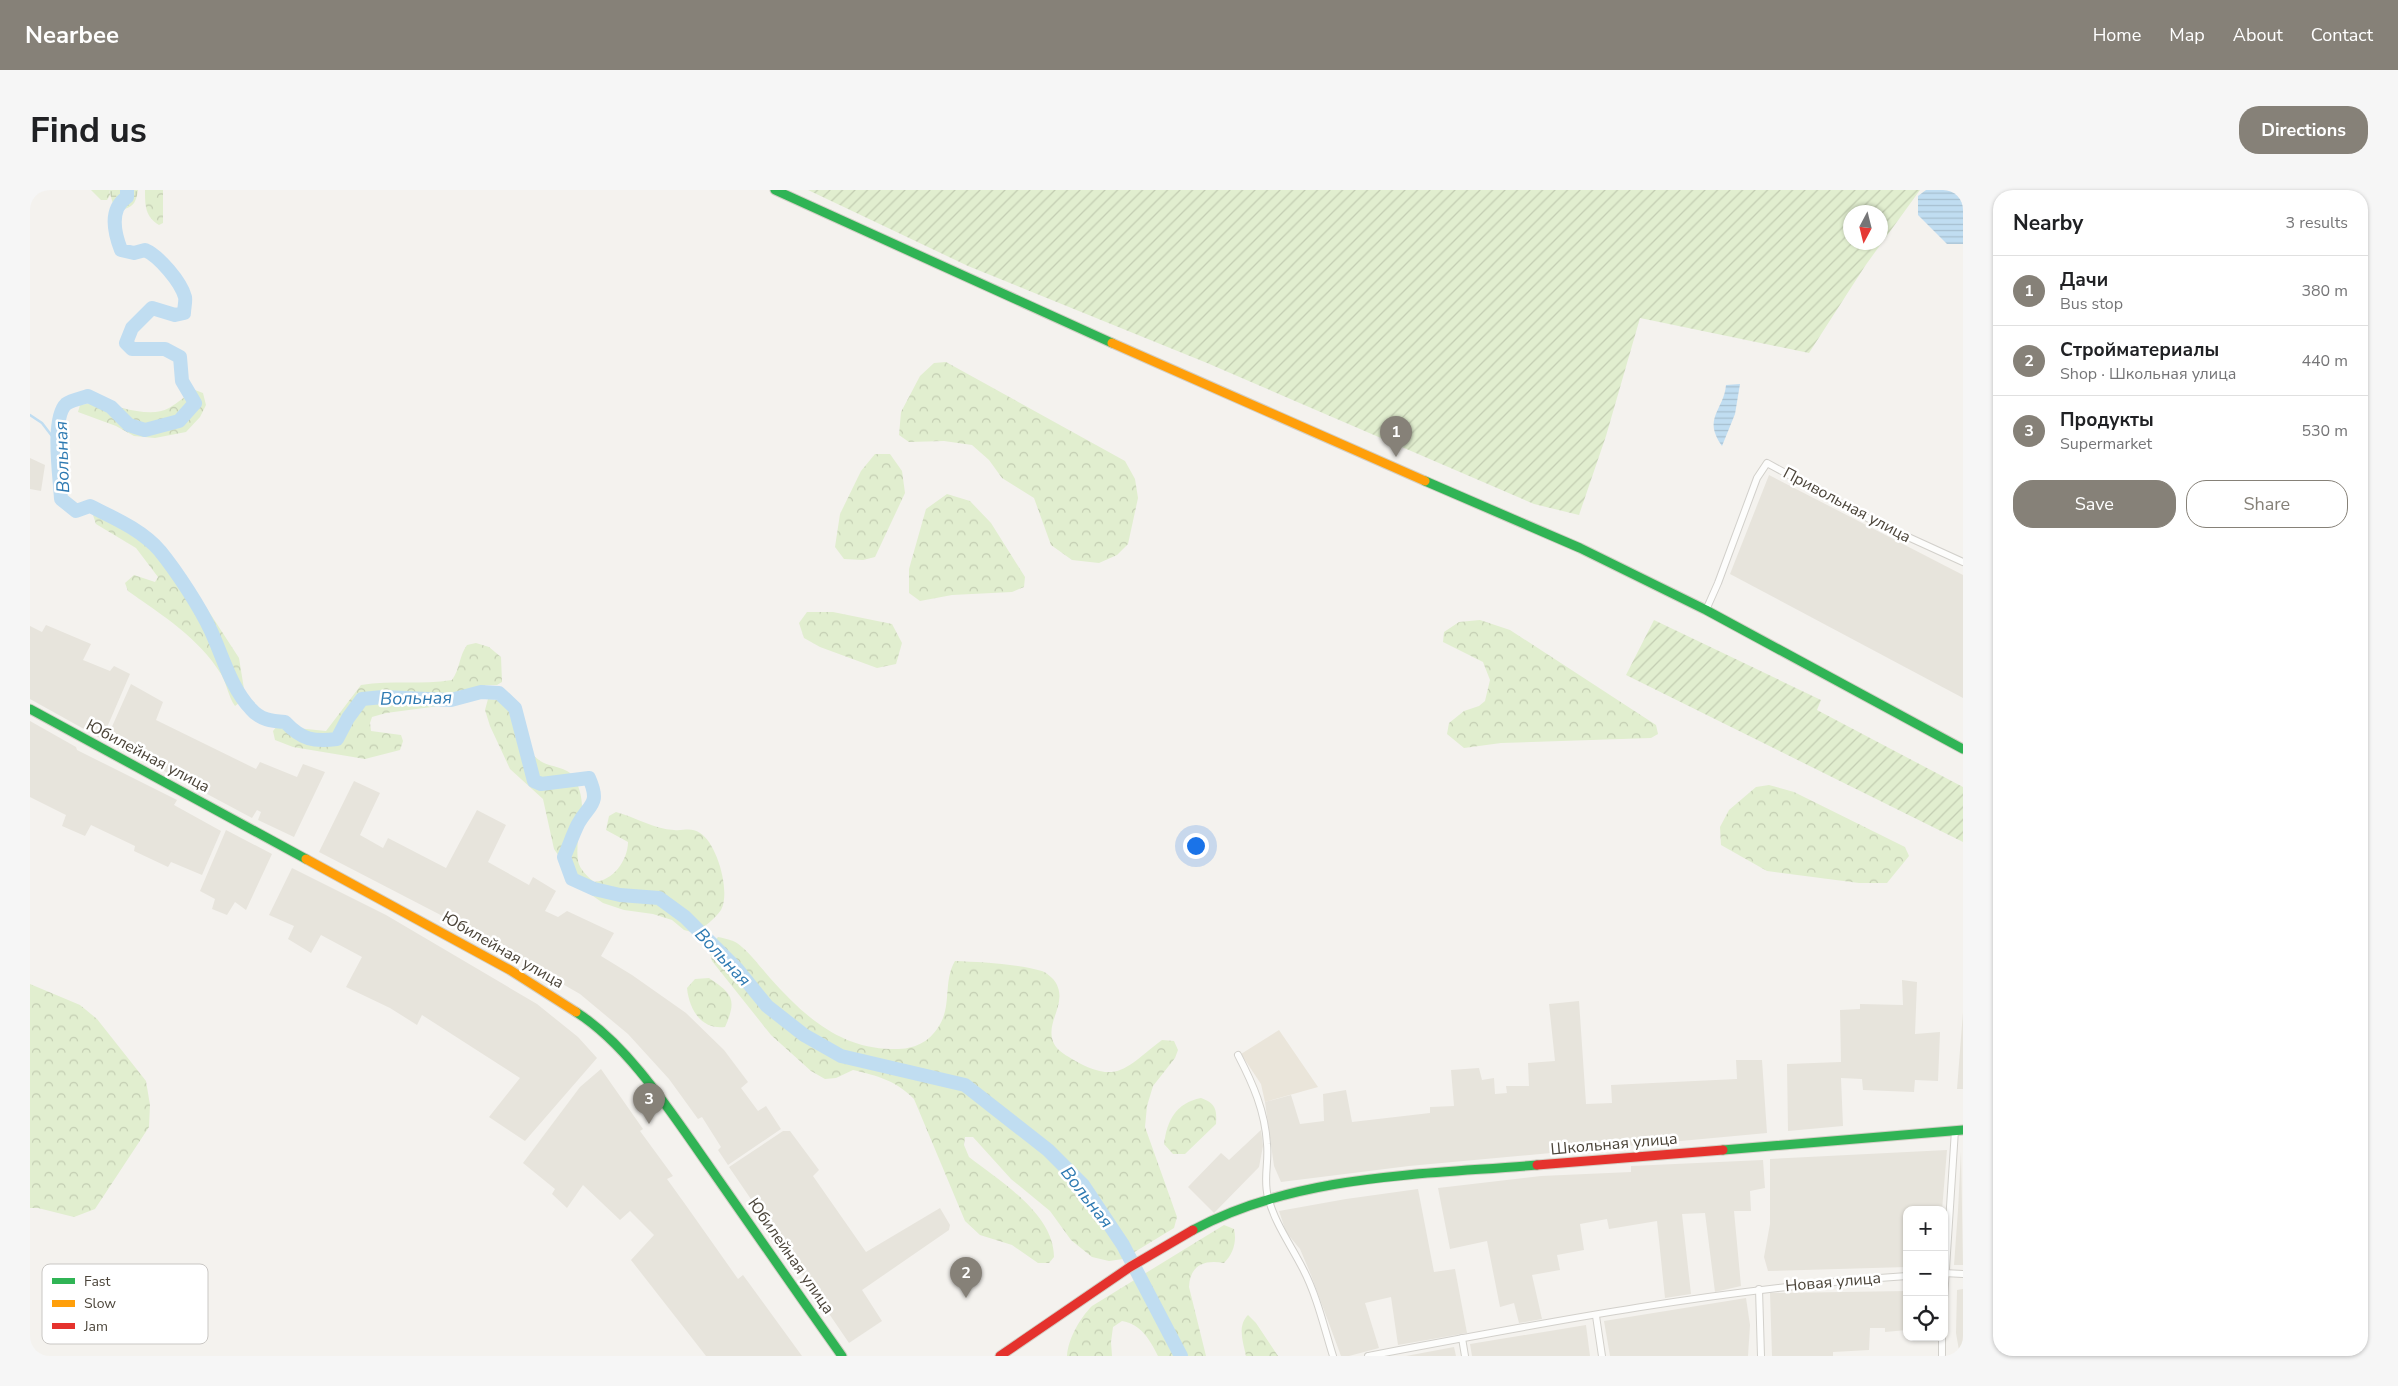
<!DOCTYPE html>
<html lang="en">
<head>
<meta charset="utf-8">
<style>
	body { margin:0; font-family:"Nunito Sans",sans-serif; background:#f6f6f6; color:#202124 }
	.controls { position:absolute; right:15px; bottom:15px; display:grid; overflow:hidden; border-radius:10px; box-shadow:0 1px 4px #0004 }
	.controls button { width:45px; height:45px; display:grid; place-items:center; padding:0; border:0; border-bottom:1px solid #e0e0e0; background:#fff; color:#202124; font:25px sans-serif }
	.compass { position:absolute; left:1813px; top:15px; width:45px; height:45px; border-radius:50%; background:#fff; box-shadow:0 1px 4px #0004; rotate:187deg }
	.you { position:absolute; left:1165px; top:655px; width:18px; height:18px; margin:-12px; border:4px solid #fff; border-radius:50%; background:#1a73e8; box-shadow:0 0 0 8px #1a73e833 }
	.badge { display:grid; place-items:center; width:32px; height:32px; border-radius:50%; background:#868178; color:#fff; font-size:16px; font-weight:700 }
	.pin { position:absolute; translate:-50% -41px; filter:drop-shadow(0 1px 2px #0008) }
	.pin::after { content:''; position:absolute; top:26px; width:18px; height:15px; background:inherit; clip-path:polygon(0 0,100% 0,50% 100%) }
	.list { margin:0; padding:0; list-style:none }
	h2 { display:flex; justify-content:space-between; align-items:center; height:65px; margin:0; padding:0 20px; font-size:21px }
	h2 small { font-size:16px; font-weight:400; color:#757577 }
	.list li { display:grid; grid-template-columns:32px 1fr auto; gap:15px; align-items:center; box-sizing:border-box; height:70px; padding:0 20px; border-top:1px solid #e0e0e0 }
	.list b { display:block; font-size:19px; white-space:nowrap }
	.list p { margin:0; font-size:16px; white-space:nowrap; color:#757577 }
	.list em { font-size:16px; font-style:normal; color:#757577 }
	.actions { display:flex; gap:10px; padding:15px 20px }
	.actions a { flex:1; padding:11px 0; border:1px solid #868178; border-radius:20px; text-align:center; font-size:18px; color:#868178 }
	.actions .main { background:#868178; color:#fff }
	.icon { flex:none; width:28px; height:28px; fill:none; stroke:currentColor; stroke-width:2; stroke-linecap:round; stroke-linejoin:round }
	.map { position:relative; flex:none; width:1933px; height:1166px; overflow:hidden; border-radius:20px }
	header { display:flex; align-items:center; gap:30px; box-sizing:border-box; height:70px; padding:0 25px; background:#868178; color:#fff }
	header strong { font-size:24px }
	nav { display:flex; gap:28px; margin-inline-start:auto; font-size:18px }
	.intro { display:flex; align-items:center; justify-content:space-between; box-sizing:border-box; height:120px; padding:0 30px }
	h1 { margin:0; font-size:35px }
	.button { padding:12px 22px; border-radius:20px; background:#868178; color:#fff; font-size:18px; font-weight:700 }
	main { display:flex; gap:30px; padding:0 30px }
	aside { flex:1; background:#fff; border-radius:20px; box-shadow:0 1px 4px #0004 }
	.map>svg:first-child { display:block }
</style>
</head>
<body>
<header>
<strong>Nearbee</strong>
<nav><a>Home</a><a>Map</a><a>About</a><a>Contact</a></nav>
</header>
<div class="intro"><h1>Find us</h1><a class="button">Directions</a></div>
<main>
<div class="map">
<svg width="1933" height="1166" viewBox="0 0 1933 1166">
	<defs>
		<pattern id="forest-crowns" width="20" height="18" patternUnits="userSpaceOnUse" patternTransform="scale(1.25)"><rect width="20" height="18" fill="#e1eecf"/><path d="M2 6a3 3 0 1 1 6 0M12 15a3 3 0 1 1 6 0" fill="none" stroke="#c3cdb2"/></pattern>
		<pattern id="wetland-marsh" width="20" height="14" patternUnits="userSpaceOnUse" patternTransform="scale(1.25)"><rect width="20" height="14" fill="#e1eecf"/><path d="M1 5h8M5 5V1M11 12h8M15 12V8" fill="none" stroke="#c3cdb2"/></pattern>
		<pattern id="garden-furrows" width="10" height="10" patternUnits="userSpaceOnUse" patternTransform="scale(1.25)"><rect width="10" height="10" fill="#e1eecf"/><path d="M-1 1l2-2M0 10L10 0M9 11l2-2" fill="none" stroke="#c3cdb2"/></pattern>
		<pattern id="water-rules" width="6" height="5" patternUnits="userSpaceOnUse" patternTransform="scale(1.25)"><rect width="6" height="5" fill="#c0ddf1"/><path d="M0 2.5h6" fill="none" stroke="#a6bfcf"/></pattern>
	</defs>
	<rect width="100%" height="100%" fill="#f4f2ee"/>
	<g fill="#e7e4dc">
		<path d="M0,268L15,275L11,301L0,299Z"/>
		<path d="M1739,285L1933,385V508L1700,384Z"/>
		<path d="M16,435L61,454L53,470L80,481L84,476L100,484L72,549L0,509V436L12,442Z"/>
		<path d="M101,494L133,512L126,530L226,579L230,572L267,587L273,574L295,582L264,647L228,630L231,622L227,620L222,628L76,550Z"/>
		<path d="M0,531L46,557L47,560L147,610L144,615L191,641L172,685L141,672L138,677L104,661L105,656L61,635L55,646L32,636L36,625L0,607Z"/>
		<path d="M324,591L350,603L330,645L353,658L358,648L416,678L447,620L476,635L458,672L499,695L503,687L526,701L515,721L528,727L537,721L584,743L571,766L602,785L656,823L694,860L718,892L711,898L728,921L736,916L751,939L698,975L688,960L691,957L672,927L668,929L639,889L598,844L550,804L428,734L289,662Z"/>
		<path d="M196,640L242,664L216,720L205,712L197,725L182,719L185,709L170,701Z"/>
		<path d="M262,678L356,725L507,814L548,847L567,868L495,951L459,927L490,888L392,825L387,835L360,818L316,797L332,767L291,745L281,763L258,749L264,736L239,725Z"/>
		<path d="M1872,790L1887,792L1885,844L1910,842L1908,891L1885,890L1884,902L1833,900L1832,889L1811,888L1813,936L1758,941L1757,874L1811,872L1810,820L1830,819V814L1873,815Z"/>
		<path d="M1549,811L1556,914L1582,913L1581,895L1707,889L1706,870H1732L1737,943L1379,976L1251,992L1244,976L1235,912L1261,905L1270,934L1294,931L1293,904L1316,900L1322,932L1400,923V917L1424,916L1421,880L1449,878L1452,890L1464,888L1465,904L1477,903L1476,896H1499L1498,873L1525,871L1519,814Z"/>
		<path d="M1933,822V899H1927Z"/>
		<path d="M571,879L613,939L610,941L643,986L637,989L655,1014L708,1089L713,1085L772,1166H676L601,1070L624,1045L600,1021L590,1030L553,995L537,1018L522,1004L525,999L493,973L550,897Z"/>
		<path d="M1231,940L1233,956L1229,977L1184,1023L1158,997L1191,963L1199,970Z"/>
		<path d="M753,941H760L789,980L783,986L836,1062L910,1018L920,1035L919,1040L832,1100L852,1131L819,1153L699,977Z"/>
		<path d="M1917,960L1912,1020H1877V1077L1738,1081L1734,1067L1740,1034V969Z"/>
		<path d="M1931,961L1933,1075H1924L1928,1020Z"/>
		<path d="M1733,970L1735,998L1720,1001L1721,1021H1704L1711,1096L1685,1102L1675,1023L1652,1024L1661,1104L1635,1108L1627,1031L1579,1039L1577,1029L1550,1034L1554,1060L1527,1065L1530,1080L1502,1085L1512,1129L1489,1133L1484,1113L1470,1117L1457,1051L1420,1059L1408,998L1511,986L1601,982V976Z"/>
		<path d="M1388,999L1404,1082L1425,1079L1437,1143L1368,1155L1361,1107L1335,1113L1349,1158L1319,1166H1311L1281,1085L1270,1059L1256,1042L1249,1021L1316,1009Z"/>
		<path d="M1933,1099V1166H1930L1926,1143L1927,1100Z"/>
		<path d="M1877,1101V1140L1855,1142V1138H1840L1839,1160L1803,1162V1166H1742L1740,1103Z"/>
		<path d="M1716,1108L1720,1135L1718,1166H1580L1574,1131Z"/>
		<path d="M1556,1135L1560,1166H1442L1440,1154Z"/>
		<path d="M1424,1157L1426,1166H1376Z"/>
	</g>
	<path fill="#eae5da" d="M1249,840L1288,897L1235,912L1231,894L1211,864Z"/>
	<g fill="url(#forest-crowns)">
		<path d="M61,0H79L80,5L77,10H71Z"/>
		<path d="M115,0H133V33L129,35C115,27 115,15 115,0Z"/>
		<path d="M916,172L1095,271L1105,289L1108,308L1098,354L1087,365L1069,373L1042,370L1021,355L1004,308L972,288L959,270L942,255L914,251L879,252L869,245L871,222L890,186L904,173Z"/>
		<path d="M165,200L173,203L176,215L170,227L156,242L125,248L104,246L86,236L48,222L50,215C79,207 114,232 139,218C148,213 156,205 165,200Z"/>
		<path d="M845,264H860L872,281L875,303L845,367L833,370L814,369L805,357L810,324L831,281Z"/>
		<path d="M917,304L940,311L961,333L995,387L994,397L982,402L922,405L890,411L879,403V379L896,319Z"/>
		<path d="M63,325H68L86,333L102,346L129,355L146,371L209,468L214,499L209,513L205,516C198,506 197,494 191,484C169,448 132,425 98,401L95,393L104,385L125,392L128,387L106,358L66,334Z"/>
		<path d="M777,422H803L862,434L872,453L866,474L847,478L790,457L774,448L769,433Z"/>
		<path d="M1450,430L1480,440L1626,535L1628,544L1621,548L1471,553L1434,558L1417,544L1419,533L1434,521L1449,516L1455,511L1460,490L1453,472L1413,452L1414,442L1429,432Z"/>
		<path d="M446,453L459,457L471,467L472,492L467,495H456L440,509L432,513L356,523L342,527L340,533L341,541L371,545L373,551L370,560L335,569L263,557L245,550L243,541L247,536L296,541L331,495C361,490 392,495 422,490C430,479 429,466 437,455Z"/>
		<path d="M458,509L475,511C483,533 489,555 509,570C519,578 539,576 545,589C561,621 544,641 548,671C550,680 558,687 564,692C583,691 598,670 598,652L576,640L579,626L586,622C605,627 624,639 644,640C654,641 661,637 670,643C687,653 701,702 691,720C684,730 675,736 665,743L654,740L642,730L623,724L594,720L573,713L550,697L524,659L513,609L480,579L460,536L455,520Z"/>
		<path d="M1739,595L1764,602L1875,657L1879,666L1857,693H1829L1737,681L1691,655L1690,637L1699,620L1726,597Z"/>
		<path d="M688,747C693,748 698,749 703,751C714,755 732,779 740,788C773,825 809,858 861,859C882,860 898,854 909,836C922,816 913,791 925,771C951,772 987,774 1012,781C1016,782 1024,789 1026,793C1037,813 1018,829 1022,848C1024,859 1034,864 1042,869C1088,896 1096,877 1132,850L1144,851L1148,860L1145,868L1123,896L1117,916L1115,937L1147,1027L1144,1038L1093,1069L1079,1071L1062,1067L1041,1050L1020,1021L981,989L943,947H935L934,955L939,967C970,991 1024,1024 1024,1067L1019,1073H1008L982,1055L950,1045L935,1031L884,909C865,890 848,886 823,880L806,888L795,889L781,881L741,845L682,771L679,758Z"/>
		<path d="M679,788C703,804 707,810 695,837C671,840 659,819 657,798L665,789Z"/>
		<path d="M0,794L50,815L67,829L116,891L120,915L119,937L65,1019L44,1027L8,1018H0Z"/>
		<path d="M1171,908C1185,913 1187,919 1186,934L1155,964H1143L1134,954C1137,930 1146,913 1171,908Z"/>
		<path d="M1194,1035L1204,1039C1207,1052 1203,1064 1194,1073C1173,1069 1160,1076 1159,1097L1176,1166H1128C1120,1150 1111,1134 1092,1131L1083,1137L1081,1152L1082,1166H1037C1038,1149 1050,1128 1062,1116Z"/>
		<path d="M1218,1125L1226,1133L1248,1166H1216C1213,1152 1207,1136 1218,1125Z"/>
	</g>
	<path fill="url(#wetland-marsh)" d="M79,0H108C106,12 104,17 91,20L83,14Z"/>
	<g fill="url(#garden-furrows)" fill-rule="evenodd">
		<path d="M778,0H1890L1835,76L1779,163L1610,128L1576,246L1549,325L1504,314L1177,173L938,76ZM1820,22H1850V52H1820Z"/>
		<path d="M1624,430L1791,510L1787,520L1933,597V652L1596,485Z"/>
	</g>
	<g fill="url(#water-rules)">
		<path d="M1896,0H1933V54H1917L1888,25V6Z"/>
		<path d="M1710,194L1705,224L1692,256C1672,228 1694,220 1696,195Z"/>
	</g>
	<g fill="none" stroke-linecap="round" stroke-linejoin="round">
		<path stroke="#c0ddf1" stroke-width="2.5" d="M0,225L12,233L28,254"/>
		<path stroke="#c0ddf1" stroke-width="14" d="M97,0V7C79,19 84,42 91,60L104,63L115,60C129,66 151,92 155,107C156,111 154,118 154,123L145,125L122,118L102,138L96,153L102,159H135L150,167L152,191L165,213L149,231L115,240L99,235L81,217L58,206C52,208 41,210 36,214C21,228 30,289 31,309L46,321L60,316C84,328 112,340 130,361C147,382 170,417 181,441C193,467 201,498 221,519C230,530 242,531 255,532C272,550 284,552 307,549L318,528L332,509L353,507L421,510L451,502L469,503L485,518L504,591L511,594L559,588C571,615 559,614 548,634C543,644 539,656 534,667L542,689L564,699L590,705L629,708L655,727L707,779L737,816L774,845L811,866L935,895L1018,960L1053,995L1093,1055L1151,1166"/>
		<defs>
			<g id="street">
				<path d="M1676,420L1688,393L1727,288L1737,273L1843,331L1933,372"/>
				<path d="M1208,865C1223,894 1235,921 1237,954C1239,973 1233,989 1238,1007C1245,1034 1261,1055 1273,1079C1287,1106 1294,1137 1303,1166"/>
				<path d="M1914,1083L1933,1084"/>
				<path d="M1729,1099L1731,1166"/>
				<path d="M1914,1109L1925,940"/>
				<path d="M1566,1126L1572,1166"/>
				<path d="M1432,1148L1435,1166"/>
				<path d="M1338,1166C1517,1132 1695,1098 1877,1086"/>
				<path d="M1912,1166V1147"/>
			</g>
			<g id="fast">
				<path d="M745,0L1082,153"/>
				<path d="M1395,291L1550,358L1676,420L1933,559"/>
				<path d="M0,519L276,669"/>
				<path d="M546,822C600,856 644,927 681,979C725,1042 768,1104 812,1166"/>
				<path d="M1693,960L1933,940"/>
				<path d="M1163,1040C1268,984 1391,985 1507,975"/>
			</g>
			<g id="slow">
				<path d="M1082,153L1395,291"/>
				<path d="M276,669L480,780L546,822"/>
			</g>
			<g id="jam">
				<path d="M1507,975L1693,960"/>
				<path d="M970,1166L1100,1077L1163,1040"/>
			</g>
		</defs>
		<use href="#street" stroke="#d2d0cb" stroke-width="8"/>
		<use href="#fast" stroke="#d3cfc5" stroke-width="11"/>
		<use href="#slow" stroke="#d3cfc5" stroke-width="11"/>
		<use href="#jam" stroke="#d3cfc5" stroke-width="11"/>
		<use href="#street" stroke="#fdfdfc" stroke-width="6"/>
		<use href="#fast" stroke="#30b455" stroke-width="9"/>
		<use href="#slow" stroke="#ff9f0a" stroke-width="9"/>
		<use href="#jam" stroke="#e5322d" stroke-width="9"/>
	</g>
	<g text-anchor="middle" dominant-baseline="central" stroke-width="5" stroke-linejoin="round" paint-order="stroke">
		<g font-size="16" fill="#4b4439" stroke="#fff">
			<text transform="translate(1817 315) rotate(28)">Привольная улица</text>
			<text transform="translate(118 566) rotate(28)">Юбилейная улица</text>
			<text transform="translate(473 760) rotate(30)">Юбилейная улица</text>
			<text transform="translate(1584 954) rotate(-5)">Школьная улица</text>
			<text transform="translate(761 1066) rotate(55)">Юбилейная улица</text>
			<text transform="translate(1803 1092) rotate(-5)">Новая улица</text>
		</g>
		<g font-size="18" font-style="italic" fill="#2e7ab2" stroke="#fff">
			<text transform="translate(32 267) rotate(-92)">Вольная</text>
			<text transform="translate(386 508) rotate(-1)">Вольная</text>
			<text transform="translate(693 767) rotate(47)">Вольная</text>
			<text transform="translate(1057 1007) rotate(52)">Вольная</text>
		</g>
	</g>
	<rect x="12" y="1074" width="166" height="80" rx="8" fill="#fff" stroke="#c9c7c4" stroke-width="1"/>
	<rect x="22" y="1088" width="23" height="6" fill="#30b455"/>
	<rect x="22" y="1110" width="23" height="7" fill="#ff9f0a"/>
	<rect x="22" y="1133" width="23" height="6" fill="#e5322d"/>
	<g font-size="14" fill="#4b4439">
		<text x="54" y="1096">Fast</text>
		<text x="54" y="1118">Slow</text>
		<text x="54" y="1141">Jam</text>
	</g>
</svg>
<div class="controls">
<button>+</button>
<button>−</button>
<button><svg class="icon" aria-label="locate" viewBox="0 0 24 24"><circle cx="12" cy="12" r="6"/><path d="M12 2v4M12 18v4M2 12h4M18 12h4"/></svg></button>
</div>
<svg class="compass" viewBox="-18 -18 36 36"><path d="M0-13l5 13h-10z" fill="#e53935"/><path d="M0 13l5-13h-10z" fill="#757577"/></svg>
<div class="you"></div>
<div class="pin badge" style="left:1366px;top:267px">1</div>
<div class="pin badge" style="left:936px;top:1108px">2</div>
<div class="pin badge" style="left:619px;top:934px">3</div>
</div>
<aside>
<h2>Nearby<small>3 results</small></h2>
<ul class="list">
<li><span class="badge">1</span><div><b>Дачи</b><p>Bus stop</p></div><em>380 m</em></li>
<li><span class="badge">2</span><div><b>Стройматериалы</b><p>Shop · Школьная улица</p></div><em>440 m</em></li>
<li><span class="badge">3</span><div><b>Продукты</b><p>Supermarket</p></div><em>530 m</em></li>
</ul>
<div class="actions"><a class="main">Save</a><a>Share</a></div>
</aside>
</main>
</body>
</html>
